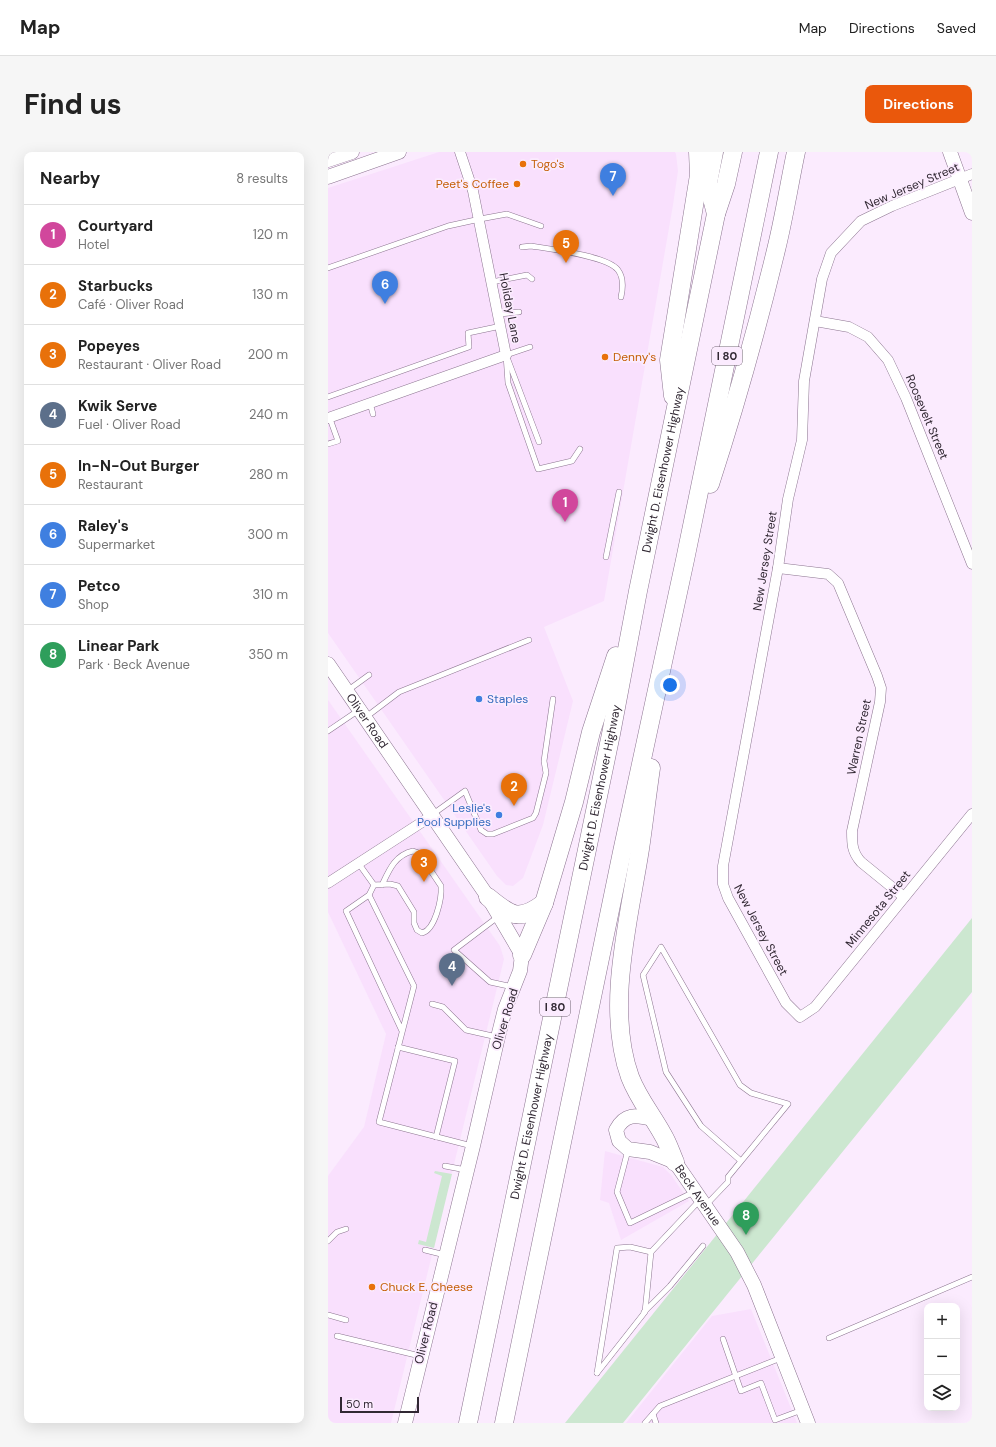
<!DOCTYPE html>
<html lang="en">
<head>
<meta charset="utf-8">
<style>
	body { margin:0; font-family:"DM Sans",sans-serif; background:#f6f6f6; color:#222 }
	.controls { position:absolute; right:12px; bottom:12px; display:grid; overflow:hidden; border-radius:8px; box-shadow:0 4px 16px #0002 }
	.controls button { width:36px; height:36px; display:grid; place-items:center; padding:0; border:0; border-bottom:1px solid #e0e0e0; background:#fff; color:#222; font:20px sans-serif }
	.scale { position:absolute; left:12px; bottom:10px; width:79px; box-sizing:border-box; padding-left:4px; border:2px solid #312833; border-top:0; font-size:11px; line-height:14px; white-space:nowrap; color:#312833; -webkit-text-stroke:3px #fbebfe; paint-order:stroke }
	.you { position:absolute; left:342px; top:533px; width:14px; height:14px; margin:-10px; border:3px solid #fff; border-radius:50%; background:#1a73e8; box-shadow:0 0 0 6px #1a73e833 }
	.badge { display:grid; place-items:center; width:26px; height:26px; border-radius:50%; background:#ea580c; color:#fff; font-size:13px; font-weight:700 }
	.pin { position:absolute; translate:-50% -33px; filter:drop-shadow(0 1px 2px #0008) }
	.pin::after { content:''; position:absolute; top:21px; width:14px; height:12px; background:inherit; clip-path:polygon(0 0,100% 0,50% 100%) }
	.list { margin:0; padding:0; list-style:none }
	h2 { display:flex; justify-content:space-between; align-items:center; height:52px; margin:0; padding:0 16px; font-size:17px }
	h2 small { font-size:13px; font-weight:400; color:#767676 }
	.list li { display:grid; grid-template-columns:26px 1fr auto; gap:12px; align-items:center; box-sizing:border-box; height:60px; padding:0 16px; border-top:1px solid #e0e0e0 }
	.list b { display:block; font-size:15px; white-space:nowrap }
	.list p { margin:0; font-size:13px; white-space:nowrap; color:#767676 }
	.list em { font-size:13px; font-style:normal; color:#767676 }
	.icon { flex:none; width:22px; height:22px; fill:none; stroke:currentColor; stroke-width:2; stroke-linecap:round; stroke-linejoin:round }
	.map { position:relative; flex:none; width:644px; height:1271px; overflow:hidden; border-radius:8px }
	header { display:flex; align-items:center; gap:24px; box-sizing:border-box; height:56px; padding:0 20px; background:#fff; border-bottom:1px solid #e0e0e0 }
	header strong { font-size:19px }
	nav { display:flex; gap:22px; margin-inline-start:auto; font-size:14px }
	.intro { display:flex; align-items:center; justify-content:space-between; box-sizing:border-box; height:96px; padding:0 24px }
	h1 { margin:0; font-size:28px }
	.button { padding:10px 18px; border-radius:8px; background:#ea580c; color:#fff; font-size:14px; font-weight:700 }
	main { display:flex; gap:24px; padding:0 24px }
	aside { flex:1; background:#fff; border-radius:8px; box-shadow:0 4px 16px #0002 }
	.map>svg:first-child { display:block }
</style>
</head>
<body>
<header>
<strong>Map</strong>
<nav><a>Map</a><a>Directions</a><a>Saved</a></nav>
</header>
<div class="intro"><h1>Find us</h1><a class="button">Directions</a></div>
<main>
<aside>
<h2>Nearby<small>8 results</small></h2>
<ul class="list">
<li><span class="badge" style="background:#d1479c">1</span><div><b>Courtyard</b><p>Hotel</p></div><em>120 m</em></li>
<li><span class="badge" style="background:#e8710a">2</span><div><b>Starbucks</b><p>Café · Oliver Road</p></div><em>130 m</em></li>
<li><span class="badge" style="background:#e8710a">3</span><div><b>Popeyes</b><p>Restaurant · Oliver Road</p></div><em>200 m</em></li>
<li><span class="badge" style="background:#5c6f8a">4</span><div><b>Kwik Serve</b><p>Fuel · Oliver Road</p></div><em>240 m</em></li>
<li><span class="badge" style="background:#e8710a">5</span><div><b>In-N-Out Burger</b><p>Restaurant</p></div><em>280 m</em></li>
<li><span class="badge" style="background:#3f7fe0">6</span><div><b>Raley's</b><p>Supermarket</p></div><em>300 m</em></li>
<li><span class="badge" style="background:#3f7fe0">7</span><div><b>Petco</b><p>Shop</p></div><em>310 m</em></li>
<li><span class="badge" style="background:#2e9e5b">8</span><div><b>Linear Park</b><p>Park · Beck Avenue</p></div><em>350 m</em></li>
</ul>
</aside>
<div class="map">
<svg width="644" height="1271" viewBox="0 0 644 1271">
	<rect width="100%" height="100%" fill="#fbebfe"/>
	<g fill="#f9e0fd">
		<path d="M111,0H347L348,2L350,19L345,53L276,449L216,475L245,549L215,673L195,726L185,734L178,733L169,724L0,481V36Z"/>
		<path d="M0,548L172,794L176,807L63,1271H0V1024L36,975L58,882L0,760Z"/>
		<path d="M277,999L335,1015L343,1023L361,1049L293,1088L281,1051L272,1048Z"/>
		<path d="M423,1157L469,1271H298L384,1164Z"/>
	</g>
	<g fill="#cce7d0">
		<path d="M644,766V840L295,1271H237Z"/>
		<path d="M107,1019L124,1022L106,1096L90,1092L91,1088L98,1090L114,1024L106,1021Z"/>
	</g>
	<g fill="none" stroke-linecap="round" stroke-linejoin="round">
		<defs>
			<g id="lane">
				<path d="M194,95L203,94C222,97 280,104 290,118C296,126 295,136 293,145"/>
				<path d="M0,116L120,74L152,67L179,62L213,74"/>
				<path d="M164,130L199,123L204,127"/>
				<path d="M171,162L191,160"/>
				<path d="M178,203L180,231L210,317L244,309L252,297"/>
				<path d="M178,203L202,195"/>
				<path d="M180,208L211,290"/>
				<path d="M0,245L141,195L140,181L173,174"/>
				<path d="M42,251L45,262"/>
				<path d="M0,292L10,289L1,264"/>
				<path d="M278,405L291,340"/>
				<path d="M19,539L41,523"/>
				<path d="M38,565L71,540L201,488"/>
				<path d="M0,579L31,558"/>
				<path d="M105,662L137,639L153,678L159,682H165L205,666L208,661L218,621L216,609L225,547"/>
				<path d="M31,712L46,733L41,743"/>
				<path d="M46,733L62,732L70,734L86,760V771L89,778L94,781C107,778 114,747 113,734L91,701L85,699C67,703 61,718 54,733"/>
				<path d="M171,764L126,798L162,830L185,835"/>
				<path d="M104,852L115,855L138,878L169,885"/>
				<path d="M74,879L18,759L41,743L86,834L51,970L144,994"/>
				<path d="M70,895L127,909L108,985"/>
				<path d="M300,998L289,1040L302,1071L366,1040"/>
				<path d="M117,1014L138,1018"/>
				<path d="M378,1053L400,1030V1025L460,952L423,941L412,933L333,795L315,823L338,920L373,974L413,1009"/>
				<path d="M0,1089L9,1080L18,1077"/>
				<path d="M97,1098L117,1103"/>
				<path d="M316,1160L342,1134L375,1094"/>
				<path d="M0,1163L18,1168"/>
				<path d="M9,1184L92,1204"/>
				<path d="M501,1186L644,1125"/>
				<path d="M395,1187L413,1239L433,1231L447,1268L474,1258"/>
				<path d="M269,1221L289,1096L302,1095L323,1100L372,1048"/>
				<path d="M269,1221L317,1160L323,1100"/>
				<path d="M325,1262L328,1271"/>
				<path d="M317,1271L332,1254L453,1206"/>
			</g>
			<g id="street">
				<path d="M644,22L564,54L533,69L503,101L494,127L476,229L474,288L460,347L450,416L395,714V732L400,746L458,851L472,865L487,855L644,662"/>
				<path d="M487,169L521,175L540,185L560,208L578,246L644,412"/>
				<path d="M0,266L178,203L145,39L132,0"/>
				<path d="M450,416L500,422L510,431L549,524L553,536L552,550L524,679C524,692 524,700 533,710L576,745"/>
				<path d="M0,731L105,663"/>
			</g>
			<g id="secondary">
				<path d="M622,0L644,61"/>
				<path d="M0,8L24,0"/>
				<path d="M0,25L71,0"/>
				<path id="s1" d="M0,512L160,745L194,803L192,819L177,857L170,885L145,994L77,1271"/>
				<path id="s2" d="M325,967C308,963 297,961 288,978L291,989L300,997L322,1000L347,1010L409,1100L426,1133L480,1271"/>
			</g>
			<g id="highway">
				<path d="M386,0L380,31L388,62"/>
				<path d="M345,244L341,208L371,23L370,0"/>
				<path d="M382,332C407,255 429,177 448,98C456,66 461,33 468,0"/>
				<path d="M323,616C319,643 316,670 312,697C301,768 277,856 302,925C310,946 324,963 335,983C340,991 343,1001 347,1010"/>
				<path d="M160,745C183,764 191,770 216,751"/>
				<path d="M194,803L216,751L246,650L263,580L288,504"/>
				<path id="s3" d="M140,1271L283,582L310,439L388,62L398,32L405,0"/>
				<path d="M176,1271L294,700L357,408L441,0"/>
			</g>
		</defs>
		<use href="#lane" stroke="#8c7590" stroke-width="6"/>
		<use href="#street" stroke="#8c7590" stroke-width="11"/>
		<use href="#secondary" stroke="#8c7590" stroke-width="15"/>
		<use href="#highway" stroke="#8c7590" stroke-width="19"/>
		<use href="#lane" stroke="#fff" stroke-width="5"/>
		<use href="#street" stroke="#fff" stroke-width="10"/>
		<use href="#secondary" stroke="#fff" stroke-width="14"/>
		<use href="#highway" stroke="#fff" stroke-width="18"/>
	</g>
	<g fill="#e8710a" stroke="#fbebfe" stroke-width="1.5">
		<circle cx="195" cy="12" r="4"/>
		<circle cx="189" cy="32" r="4"/>
		<circle cx="277" cy="205" r="4"/>
		<circle cx="44" cy="1135" r="4"/>
	</g>
	<g fill="#3f7fe0" stroke="#fbebfe" stroke-width="1.5">
		<circle cx="151" cy="547" r="4"/>
		<circle cx="171" cy="663" r="4"/>
	</g>
	<g text-anchor="middle" dominant-baseline="central" stroke-width="3.5" stroke-linejoin="round" paint-order="stroke">
		<g fill="#fbebfe" stroke="#6e6270" stroke-width="1">
			<rect x="384" y="195" width="30" height="18" rx="3"/>
			<rect x="212" y="846" width="30" height="18" rx="3"/>
		</g>
		<g font-size="11" font-weight="bold" fill="#312833">
			<text x="399" y="204">I 80</text>
			<text x="227" y="855">I 80</text>
		</g>
		<g font-size="12" fill="#c56008" stroke="#fbebfe" text-anchor="start">
			<text x="203" y="12">Togo's</text>
			<text x="181" y="32" text-anchor="end">Peet's Coffee</text>
			<text x="285" y="205">Denny's</text>
			<text x="52" y="1135">Chuck E. Cheese</text>
		</g>
		<g font-size="12" fill="#312833" stroke="#fbebfe">
			<text transform="translate(584 34) rotate(-23)">New Jersey Street</text>
			<text transform="translate(182 156) rotate(79)">Holiday Lane</text>
			<text transform="translate(599 265) rotate(67)">Roosevelt Street</text>
			<text stroke="none"><textPath href="#s3" startOffset="973">Dwight D. Eisenhower Highway</textPath></text>
			<text transform="translate(437 409) rotate(-81)">New Jersey Street</text>
			<text stroke="none"><textPath href="#s1" startOffset="69">Oliver Road</textPath></text>
			<text transform="translate(531 585) rotate(-78)">Warren Street</text>
			<text stroke="none"><textPath href="#s3" startOffset="649">Dwight D. Eisenhower Highway</textPath></text>
			<text transform="translate(550 757) rotate(-51)">Minnesota Street</text>
			<text transform="translate(433 778) rotate(62)">New Jersey Street</text>
			<text transform="translate(177 867) rotate(-73)">Oliver Road</text>
			<text stroke="none"><textPath href="#s3" startOffset="313">Dwight D. Eisenhower Highway</textPath></text>
			<text stroke="none"><textPath href="#s2" startOffset="156">Beck Avenue</textPath></text>
			<text transform="translate(98 1181) rotate(-76)">Oliver Road</text>
		</g>
		<g font-size="12" fill="#366cbe" stroke="#fbebfe" text-anchor="start">
			<text x="159" y="547">Staples</text>
			<text x="163" y="656" text-anchor="end">Leslie's<tspan x="163" dy="14">Pool Supplies</tspan></text>
		</g>
	</g>
</svg>
<div class="controls">
<button>+</button>
<button>−</button>
<button><svg class="icon" aria-label="layers" viewBox="0 0 24 24"><path d="M12 4l9 5-9 5-9-5zM3 14l9 5 9-5"/></svg></button>
</div>
<div class="scale">50 m</div>
<div class="you"></div>
<div class="pin badge" style="left:237px;top:370px;background:#d1479c">1</div>
<div class="pin badge" style="left:186px;top:654px;background:#e8710a">2</div>
<div class="pin badge" style="left:96px;top:730px;background:#e8710a">3</div>
<div class="pin badge" style="left:124px;top:834px;background:#5c6f8a">4</div>
<div class="pin badge" style="left:238px;top:111px;background:#e8710a">5</div>
<div class="pin badge" style="left:57px;top:152px;background:#3f7fe0">6</div>
<div class="pin badge" style="left:285px;top:44px;background:#3f7fe0">7</div>
<div class="pin badge" style="left:418px;top:1083px;background:#2e9e5b">8</div>
</div>
</main>
</body>
</html>
